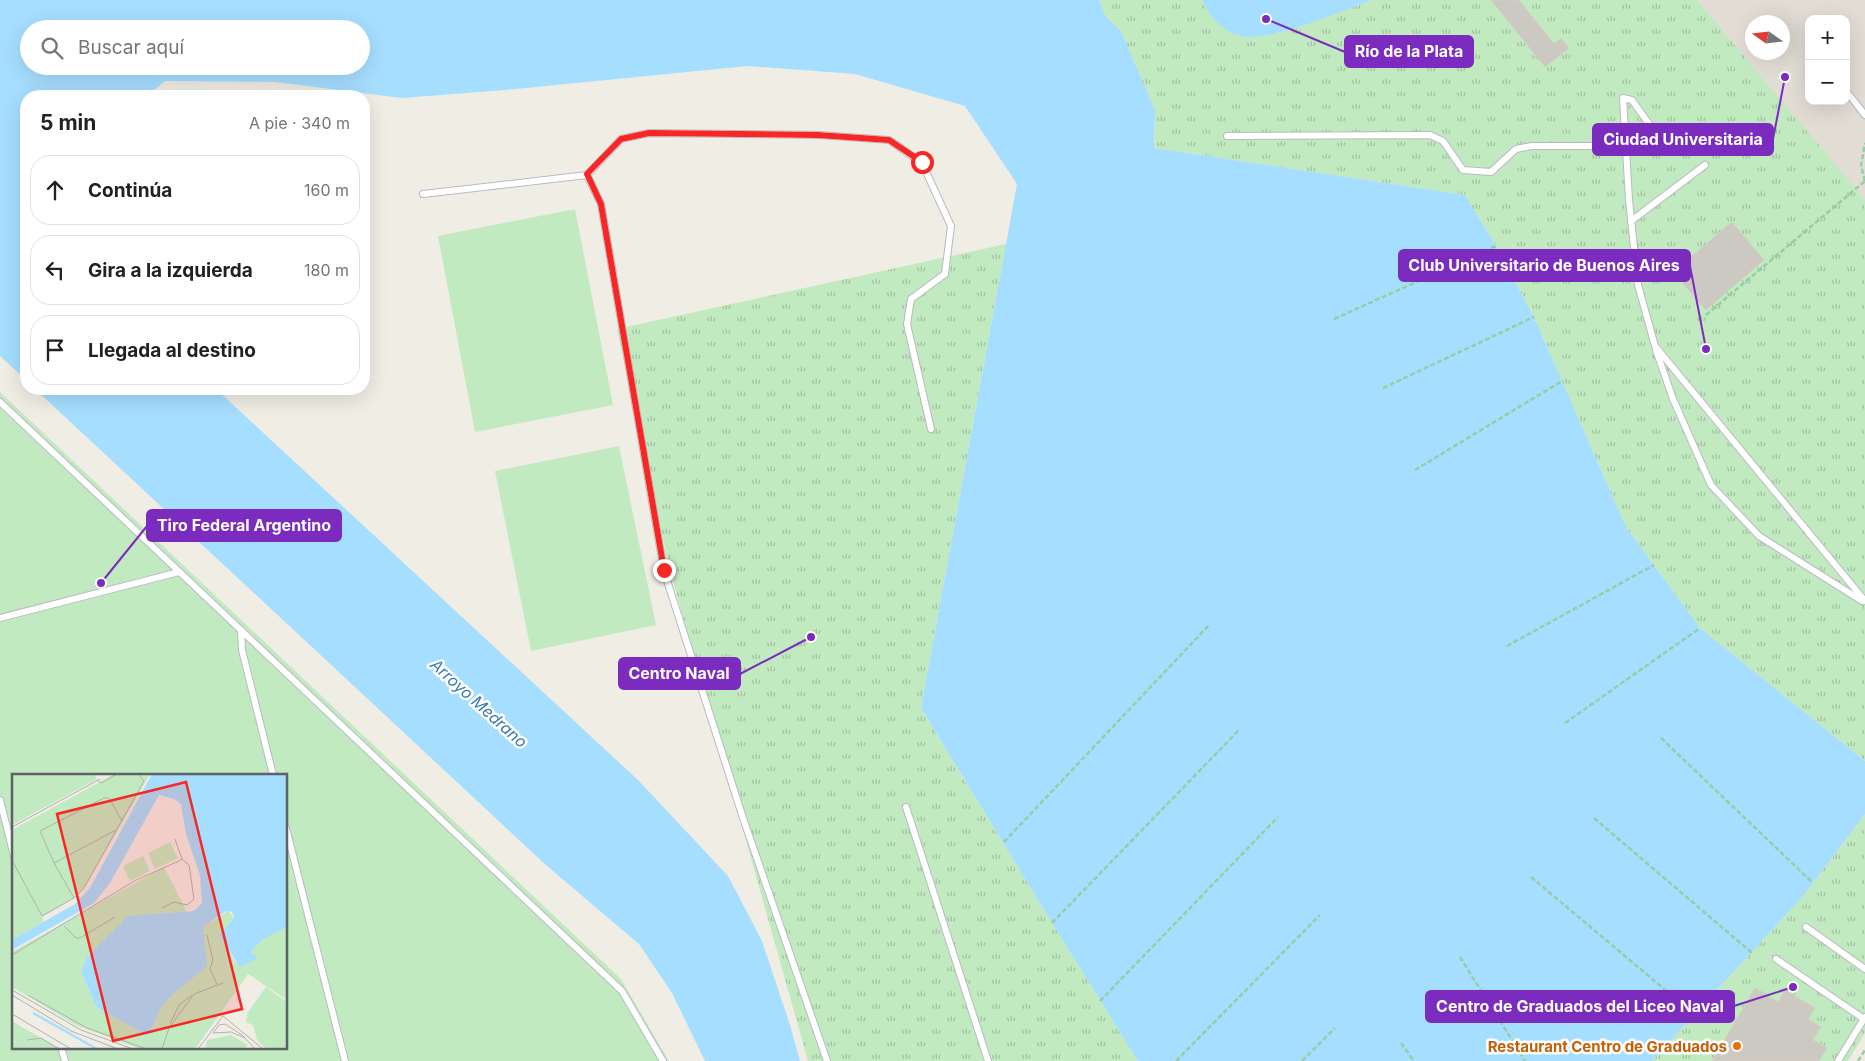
<!DOCTYPE html>
<html lang="es">
<head>
<meta charset="utf-8">
<style>
	body { margin:0; font-family:Inter,sans-serif; background:#f2f2f2; color:#202124 }
	.controls { position:absolute; right:15px; top:15px; display:grid; overflow:hidden; border-radius:10px; box-shadow:0 5px 20px #0002 }
	.controls button { width:45px; height:45px; display:grid; place-items:center; padding:0; border:0; border-bottom:1px solid #e0e0e0; background:#fff; color:#202124; font:25px sans-serif }
	.compass { position:absolute; left:1745px; top:15px; width:45px; height:45px; border-radius:50%; background:#fff; box-shadow:0 5px 20px #0002; rotate:284deg }
	.stop { position:absolute; width:15px; height:15px; margin:-11px; border:4px solid #f82624; border-radius:50%; background:#fff }
	.stop.end { background:#f82624; border-color:#fff; box-shadow:0 1px 5px #0008 }
	.list { margin:0; padding:0; list-style:none }
	h2 { display:flex; justify-content:space-between; align-items:center; height:65px; margin:0; padding:0 20px; font-size:21px }
	h2 small { font-size:16px; font-weight:400; color:#757577 }
	.list li { display:grid; grid-template-columns:32px 1fr auto; gap:15px; align-items:center; box-sizing:border-box; height:70px; margin:0 10px 10px; padding:0 10px; border:1px solid #e0e0e0; border-radius:20px }
	.list b { display:block; font-size:19px; white-space:nowrap }
	.list em { font-size:16px; font-style:normal; color:#757577 }
	.icon { flex:none; width:28px; height:28px; fill:none; stroke:currentColor; stroke-width:2; stroke-linecap:round; stroke-linejoin:round }
	.map { position:relative; flex:none; width:1865px; height:1061px; overflow:hidden }
	.search { position:absolute; background:#fff; box-shadow:0 5px 20px #0002; left:20px; top:20px; width:350px; height:55px; display:flex; align-items:center; gap:12px; box-sizing:border-box; padding:0 18px; border-radius:28px; color:#757577; font-size:19px }
	.panel { position:absolute; background:#fff; box-shadow:0 5px 20px #0002; left:20px; top:90px; width:350px; height:305px; border-radius:20px }
	.map>svg:first-child { display:block }
</style>
</head>
<body>
<div class="map">
<svg width="1865" height="1061" viewBox="0 0 1865 1061">
	<defs>
		<pattern id="park-tufts" width="24" height="20" patternUnits="userSpaceOnUse" patternTransform="scale(1.25)"><rect width="24" height="20" fill="#c2eac0"/><path d="M3 7l-1-3M5 7V3M7 7l1-3M15 17l-1-3M17 17v-4M19 17l1-3" fill="none" stroke="#a1c1a0"/></pattern>
	</defs>
	<rect width="100%" height="100%" fill="#f0ede5"/>
	<path fill="#e1dcd4" fill-rule="evenodd" d="M1697,0H1865V200L1855,189ZM1809,19H1846V101H1809ZM1752,22H1782V52H1752Z"/>
	<g fill="#c2eac0" fill-rule="evenodd">
		<path d="M575,209L613,405L475,432L438,236Z"/>
		<path d="M0,392L621,979L669,1061H0ZM14,775H286V1047H14Z"/>
		<path d="M619,446L656,625L531,651L495,471Z"/>
	</g>
	<g fill="url(#park-tufts)">
		<path d="M1099,0H1202L1206,9L1279,33L1372,0H1697L1865,200V761L1700,628L1626,527L1534,317L1496,246L1465,195L1154,148L1155,110L1121,31L1105,17Z"/>
		<path d="M1006,244L921,708L1052,923L1138,1061H808L669,567L617,329Z"/>
		<path d="M1865,814V1033L1848,1061H1652L1804,895Z"/>
	</g>
	<g fill="#a6deff" fill-rule="evenodd">
		<path d="M0,0H1099L1106,17L1121,31L1155,110L1154,148L1465,195L1496,246L1534,317L1626,527L1700,628L1865,761V814L1804,895L1652,1061H1138L1052,923L921,708L1017,184L965,106L855,74L748,66L505,90L402,98L275,82L165,81L147,96H26V380L0,356ZM29,29H361V66H29Z"/>
		<path d="M1202,0H1372C1341,11 1278,39 1247,37C1227,35 1209,18 1202,0Z"/>
		<path d="M35,389H216L638,780L728,876L762,941L790,1025L800,1061H705L672,993L639,944L547,866Z"/>
	</g>
	<g fill="#ccc8c2" stroke="#d6cfc3">
		<path d="M1491,0H1519L1554,44L1561,38L1569,48L1545,67Z"/>
		<path d="M1732,222L1764,260L1706,310L1673,272Z"/>
		<path d="M1755,988L1778,1002L1785,990L1815,1008L1808,1019L1821,1027L1813,1040L1827,1048L1819,1061H1712Z"/>
	</g>
	<g fill="none" stroke-linecap="round" stroke-linejoin="round">
		<defs>
			<g id="lane">
				<path d="M1847,92L1865,115"/>
				<path d="M1227,136L1430,135L1443,141L1463,170L1491,172L1516,149L1532,146H1627"/>
				<path d="M1659,138L1632,100L1623,98L1629,200L1638,285L1655,346L1865,601"/>
				<path d="M587,175L621,139L649,133L819,135L889,140L922,163L951,226L945,274L911,299L907,324L931,429"/>
				<path d="M423,194L587,175L601,204L664,571L743,818L827,1061"/>
				<path d="M1631,221L1705,165"/>
				<path d="M1656,350L1673,399L1711,485L1759,536L1862,601"/>
				<path d="M0,402L622,991L663,1061"/>
				<path d="M0,618L179,572"/>
				<path d="M241,631L242,650L273,775"/>
				<path d="M0,800L14,856"/>
				<path d="M906,807L988,1061"/>
				<path d="M286,828L345,1061"/>
				<path d="M1806,927L1865,969"/>
				<path d="M1776,959L1864,1019"/>
				<path d="M61,1047L65,1061"/>
				<path d="M1838,1061L1865,1017"/>
			</g>
		</defs>
		<use href="#lane" stroke="#b8bbc0" stroke-width="8"/>
		<g stroke="#98cca3" stroke-width="2.5" stroke-dasharray="5 2.5" stroke-linecap="butt">
			<path d="M1865,181L1861,166L1865,143"/>
			<path d="M1706,315L1865,181"/>
			<path d="M1334,319L1496,246"/>
			<path d="M1383,388L1534,317"/>
			<path d="M1415,470L1562,381"/>
			<path d="M1507,646L1654,565"/>
			<path d="M1565,723L1700,628"/>
			<path d="M1661,738L1813,883"/>
			<path d="M1594,818L1752,953"/>
			<path d="M1004,842L1210,624"/>
			<path d="M1531,877L1695,1015"/>
			<path d="M1052,923L1239,730"/>
			<path d="M1460,957L1525,1061"/>
			<path d="M1100,1001L1278,817"/>
			<path d="M1401,1043L1414,1061"/>
			<path d="M1176,1061L1320,915"/>
			<path d="M1302,1061L1335,1028"/>
			<path d="M1858,1061L1865,1050"/>
		</g>
		<use href="#lane" stroke="#fff" stroke-width="6"/>
	</g>
	<g fill="none" stroke-linecap="round" stroke-linejoin="round">
		<path stroke="#f82624" stroke-width="6" d="M664,570L601,204L587,174L621,139L649,133L818,135L889,140L922,162"/>
	</g>
	<circle fill="#e8710a" stroke="#fff" stroke-width="2" cx="1737" cy="1046" r="5"/>
	<g text-anchor="middle" dominant-baseline="central" stroke-width="5" stroke-linejoin="round" paint-order="stroke">
		<g font-size="15" font-weight="bold" fill="#c56008" stroke="#fff" text-anchor="end">
			<text x="1727" y="1046">Restaurant Centro de Graduados</text>
		</g>
		<g font-size="16" font-style="italic" fill="#377ab2" stroke="#fff">
			<text transform="translate(479 703) rotate(42)">Arroyo Medrano</text>
		</g>
	</g>
	<g transform="translate(12 774)">
		<rect width="275" height="275" fill="#f0ede5"/>
		<path d="M102,0H138L73,113L61,125L30,143L32,148L0,166V56ZM158,68L166,84L143,95L136,79ZM131,82L138,97L118,107L111,92ZM15,256L49,275H0V269Z" fill="#c2eac0"/>
		<path d="M254,213L275,228V275H254L245,266L241,251L234,248L236,238Z" fill="#c2eac0"/>
		<path d="M0,0H82L85,5L0,51ZM152,93L175,138L116,142L75,183L69,197L84,233L136,262L149,234L159,222L194,192L191,153L216,137L222,144L207,161L224,189L243,181L239,180L240,175L250,166L275,153V226L236,200L183,275H128L64,251L0,213V178ZM0,247L15,256L0,269ZM219,261L236,271L232,275H193L195,266Z" fill="#c2eac0"/>
		<path d="M140,0H275V153L250,166L239,178L245,183L243,186L228,193L207,161L222,144L220,138L214,137L191,153L195,192L159,222L149,234L136,262L84,233L69,197L75,183L116,142L182,137L190,129L188,101L174,60L169,30L162,25L147,21L98,109L82,129L0,176V166L63,130L78,114Z" fill="#a6deff"/>
		<path fill="none" stroke="#a6deff" stroke-width="2.5" d="M21,239L85,275"/>
		<path fill="none" stroke="#b1b1af" stroke-width="1" d="M86,7L90,9L105,0M0,53L88,5M0,86L30,142L62,124L72,114L132,7L126,0M42,89L28,57L92,24H97L110,47M62,124L42,89L104,56M150,134L162,128L175,131L182,125L177,91L170,85M52,152L64,164H68L103,143M195,161L201,186L198,195L205,210M0,181L124,106L167,87L170,85L163,65M0,216L69,256L121,275M0,221L59,257L106,275M16,221L75,254L135,275M0,240L59,275M158,250L167,231L180,221M233,264L219,258L201,259L207,251L213,250L230,261L243,275M15,266L29,264L47,275M150,275L157,254L182,220L211,209M186,275L211,242L251,275"/>
		<path fill="#f82624" fill-opacity="0.15" stroke="#f82624" stroke-width="2.5" d="M174,8L230,235L101,267L45,40Z"/>
		<rect width="275" height="275" fill="none" stroke="#5d6267" stroke-width="2.5"/>
	</g>
	<path fill="none" stroke="#7b2cbf" stroke-width="2" d="M1266 19L1345 52M1785 77L1773 139M1706 349L1690 266M101 583L147 526M811 637L740 674M1793 987L1734 1006"/>
	<g fill="#7b2cbf" stroke="#fff" stroke-width="2">
		<circle cx="1266" cy="19" r="5"/>
		<circle cx="1785" cy="77" r="5"/>
		<circle cx="1706" cy="349" r="5"/>
		<circle cx="101" cy="583" r="5"/>
		<circle cx="811" cy="637" r="5"/>
		<circle cx="1793" cy="987" r="5"/>
	</g>
	<g fill="#7b2cbf" stroke="#7b2cbf" stroke-width="2">
		<rect x="1345" y="36" width="128" height="31" rx="5"/>
		<rect x="1593" y="124" width="180" height="31" rx="5"/>
		<rect x="1399" y="250" width="291" height="31" rx="5"/>
		<rect x="147" y="510" width="194" height="31" rx="5"/>
		<rect x="619" y="658" width="121" height="31" rx="5"/>
		<rect x="1426" y="991" width="308" height="31" rx="5"/>
	</g>
	<g font-size="16" text-anchor="middle" font-weight="bold" fill="#fff">
		<text x="1409" y="57">Río de la Plata</text>
		<text x="1683" y="145">Ciudad Universitaria</text>
		<text x="1544" y="271">Club Universitario de Buenos Aires</text>
		<text x="244" y="531">Tiro Federal Argentino</text>
		<text x="679" y="679">Centro Naval</text>
		<text x="1580" y="1012">Centro de Graduados del Liceo Naval</text>
	</g>
</svg>
<div class="controls">
<button>+</button>
<button>−</button>
</div>
<svg class="compass" viewBox="-18 -18 36 36"><path d="M0-13l5 13h-10z" fill="#e53935"/><path d="M0 13l5-13h-10z" fill="#757577"/></svg>
<div class="stop" style="left:922px;top:162px"></div>
<div class="stop end" style="left:664px;top:570px"></div>
<div class="search"><svg class="icon" aria-label="search" viewBox="0 0 24 24"><circle cx="10" cy="10" r="6"/><path d="M15 15l6 6"/></svg>Buscar aquí</div>
<section class="panel">
<h2>5 min<small>A pie · 340 m</small></h2>
<ul class="list">
<li><svg class="icon" aria-label="ahead" viewBox="0 0 24 24"><path d="M12 20V5M6 11l6-6 6 6"/></svg><div><b>Continúa</b></div><em>160 m</em></li>
<li><svg class="icon" aria-label="left" viewBox="0 0 24 24"><path d="M17 20v-9H6M10 6l-5 5 5 5"/></svg><div><b>Gira a la izquierda</b></div><em>180 m</em></li>
<li><svg class="icon" aria-label="arrive" viewBox="0 0 24 24"><path d="M6 21V4h12l-3 4 3 4H6"/></svg><div><b>Llegada al destino</b></div></li>
</ul>
</section>
</div>
</body>
</html>
